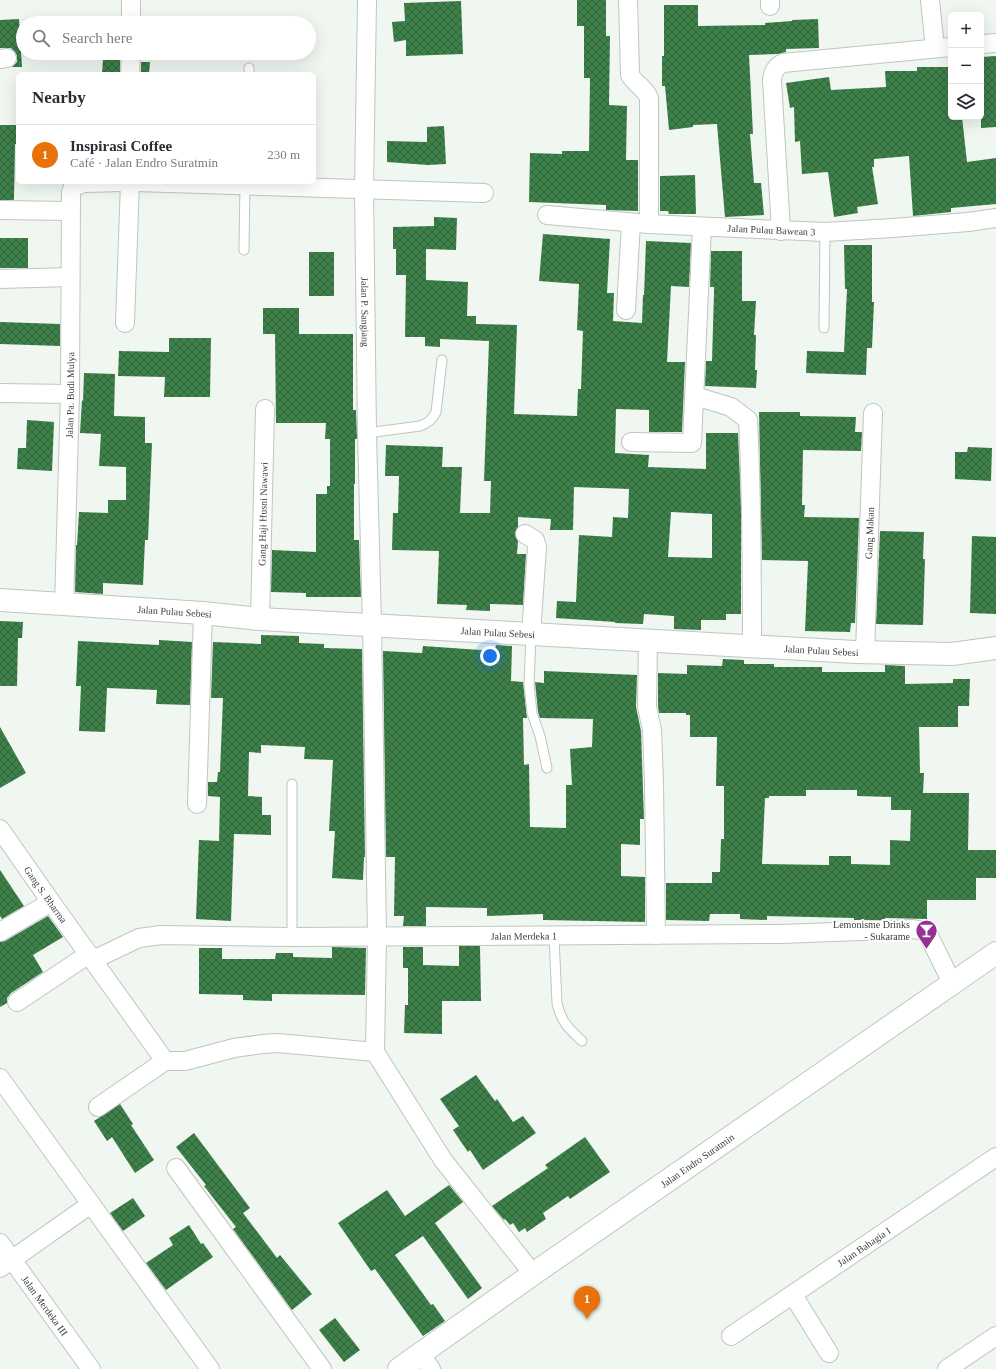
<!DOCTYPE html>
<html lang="en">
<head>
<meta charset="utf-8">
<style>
	body { margin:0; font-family:Georgia,serif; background:#f7f7f7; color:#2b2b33 }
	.controls { position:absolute; right:12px; top:12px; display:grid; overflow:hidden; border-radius:6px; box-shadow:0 4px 16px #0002 }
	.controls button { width:36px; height:36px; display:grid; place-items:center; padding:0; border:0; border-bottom:1px solid #e1e1e2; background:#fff; color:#2b2b33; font:20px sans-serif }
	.you { position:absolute; left:490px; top:656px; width:14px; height:14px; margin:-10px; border:3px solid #fff; border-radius:50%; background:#1a73e8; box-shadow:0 0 0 6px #1a73e833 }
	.badge { display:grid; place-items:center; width:26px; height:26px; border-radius:50%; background:#963095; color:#fff; font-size:13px; font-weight:700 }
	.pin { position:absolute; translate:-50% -33px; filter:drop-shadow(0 1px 2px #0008) }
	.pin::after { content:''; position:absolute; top:21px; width:14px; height:12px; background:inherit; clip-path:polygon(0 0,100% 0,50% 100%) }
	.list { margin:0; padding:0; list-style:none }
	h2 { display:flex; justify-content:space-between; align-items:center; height:52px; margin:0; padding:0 16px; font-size:17px }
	h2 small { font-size:13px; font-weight:400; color:#7c7c81 }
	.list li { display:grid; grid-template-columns:26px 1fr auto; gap:12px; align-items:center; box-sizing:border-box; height:60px; padding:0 16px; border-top:1px solid #e1e1e2 }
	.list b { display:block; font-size:15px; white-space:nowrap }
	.list p { margin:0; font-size:13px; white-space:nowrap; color:#7c7c81 }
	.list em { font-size:13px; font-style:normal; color:#7c7c81 }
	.icon { flex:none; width:22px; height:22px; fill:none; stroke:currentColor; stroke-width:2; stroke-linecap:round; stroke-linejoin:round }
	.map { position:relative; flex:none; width:996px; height:1369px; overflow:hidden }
	.search { position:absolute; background:#fff; box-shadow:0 4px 16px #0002; left:16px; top:16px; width:300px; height:44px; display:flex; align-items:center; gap:10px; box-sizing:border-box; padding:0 14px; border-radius:22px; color:#7c7c81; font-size:15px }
	.panel { position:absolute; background:#fff; box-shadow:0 4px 16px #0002; left:16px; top:72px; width:300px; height:112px; border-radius:6px }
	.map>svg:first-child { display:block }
</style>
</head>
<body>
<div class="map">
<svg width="996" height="1369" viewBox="0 0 996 1369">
	<defs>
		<pattern id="building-cross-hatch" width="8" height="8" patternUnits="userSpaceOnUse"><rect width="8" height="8" fill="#3e804a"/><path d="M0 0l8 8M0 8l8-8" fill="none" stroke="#33643c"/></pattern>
	</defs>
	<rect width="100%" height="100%" fill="#eff7f0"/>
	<g fill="url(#building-cross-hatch)" fill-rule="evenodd">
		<path d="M577,0H606V36H610L609,105L627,106L626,160H638V211L606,210V205L529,202L530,153L562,154V151H589L590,78H584V26H577Z"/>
		<path d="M461,1L463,54L406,56V40L394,42L392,22L405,21L404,3Z"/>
		<path d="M664,5H698V26L765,25V23L792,21V20L818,19L819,48L786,49V52L778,54L749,55L753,134H750L754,183H761L764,215L725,217L717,124L693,125V127L669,130L665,86H662V56H664Z"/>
		<path d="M19,19L22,67H12L17,62V56L15,52L11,48H0V20Z"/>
		<path d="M996,56V127L981,128V57Z"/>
		<path d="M103,59L120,60V74H102Z"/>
		<path d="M141,62H150L149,74H141Z"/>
		<path d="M917,67H951V117H962L967,162L996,158V204L951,208V212L913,216L909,156L874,159V167H872L878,204L857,207L858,213L834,217L828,172L802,174L800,141L795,142L794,107L790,108L786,83L829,77L831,90L886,87L885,71H917Z"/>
		<path d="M0,125H18V144H15L14,200H0Z"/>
		<path d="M444,126L446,164L428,165L387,162V141L427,142V127Z"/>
		<path d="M695,175L696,214H669L668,211H660V176Z"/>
		<path d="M434,217L457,218L456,250L426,249V280L468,282L467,316H476V324L517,325L514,414L577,416L578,389H581L583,331L577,330L579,284L539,281L543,234L610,239L607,293H614L613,321L642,323L643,295H644L646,241L691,243L689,287L671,286L667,362H685L682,432H649V410L616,409L615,453L649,455L648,467L706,469V433H738L741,505V614H726V620H701V630L674,629V616L644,614L643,624L615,623V622L556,618L557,601L576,602L579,535L612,537L613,517L628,518L629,489L574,487L573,530H550L551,519L518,517V527L515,533L518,541L517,554H526L523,605L490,604V611L466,610L467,605L437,604L439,551L392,550L393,513H398L399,476H385L386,445L443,447L442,467H462L460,513H490L491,481H484L489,341L440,339V347L425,346V337H405L406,275H396V249H393V227L434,226ZM671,512L712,514V558L668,557Z"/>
		<rect x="0" y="238" width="28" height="30"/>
		<path d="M844,245H872V302H874L872,348H867L866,375L806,373L807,351L844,352L847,289H845Z"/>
		<path d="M711,251H742V301H756L754,335H756L755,370H757L756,388L705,386L706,361H712L714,292V287H710Z"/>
		<rect x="309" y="252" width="25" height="44"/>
		<path d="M263,308H299V334H353V410H356L357,439H355V484H354V540H359L361,597H306V593L271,592L272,550L316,552V494H327V486H330V439H325L326,423H276L275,334H263Z"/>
		<path d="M0,322L60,324V346L0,344Z"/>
		<path d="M169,338H211L210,397H164L165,377L118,376L119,351L169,352Z"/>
		<path d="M84,373L115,374L114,416L145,417V443H152L148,540H145L143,585L103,583V594L75,592L76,545H77L79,512L108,513V500H126V467L99,466L101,434L80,433L82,400L83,401Z"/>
		<path d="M759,412H800V416L856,417L855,432H862L861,451L803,450L802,505H805L804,517L859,518L855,623H851L850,632L805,631L808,561L762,560Z"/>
		<path d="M27,420L54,422L52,471L17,469L18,448H26Z"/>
		<path d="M968,447L992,448L991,481L955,479V452H967Z"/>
		<path d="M880,531L924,532L923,559H925L923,625L876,624Z"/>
		<path d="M972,536L996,537V614L970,613Z"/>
		<path d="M0,621L23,622L22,638H18L17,686H0Z"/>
		<path d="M261,635L299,636V643L324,644V648L362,649L365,857H364L363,880L332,878L335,831H329L333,760L304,759L305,747L261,745V753L249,752L248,796L262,797V815H271V835L234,834L231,921L196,919L199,840L219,841L220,797L208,796V782H217L218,772H220L223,698H211L213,642L261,644Z"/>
		<path d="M159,640L192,642L190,705L156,704L157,690L107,688L105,732L79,731L81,686H76L78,641L159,645Z"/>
		<path d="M496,645L512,646L511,681L523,682L527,718H523L524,765L529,764L530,827L566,828V785H572L570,749L592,747L593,719L540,718L538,712L535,682L544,683V671L637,675L636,707L641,731L644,819H640V845L621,844V876L645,877V922L543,920V914L487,916V908L426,907V926H403L404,916H394L395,857H386L383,651L422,653L423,646L495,651Z"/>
		<path d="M723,659L744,660V664H774V667H822V672H885V665L905,666V684L953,683V679H970L969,706H958V727H919L920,773H924L923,793H969L968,850H996V878H976V900H927V919L885,918V920H854V918L767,916V920L740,919V914H710L709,921L666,920V883H712V872H720L721,839H724V786H716L717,737H690V715H686V713H659L658,706V673L687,674V665L722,666ZM806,790H857V796L891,797V810H911L910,841L890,840V865L851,864V856H829V865L762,864L765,798H769V796H806Z"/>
		<path d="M0,727L26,773L0,788Z"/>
		<path d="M0,870L24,906L2,919L0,916Z"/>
		<path d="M48,916L63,937L33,955L43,972L11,993L7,998V1003L0,1007V942L5,941Z"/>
		<path d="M459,946H480L481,1001H442V1034L404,1033L405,1005H408V968H403V947H423V965L459,966Z"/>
		<path d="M332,947L366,948L365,995L272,994V1001L243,1000V995L199,994V948H222V959H275L276,953H293V957L332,958Z"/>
		<path d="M476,1075L495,1101L497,1099L513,1122L523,1116L536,1133L483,1170L470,1150L468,1152L453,1130L459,1126L440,1099Z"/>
		<path d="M120,1104L133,1124L131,1125L154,1160L135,1173L112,1137L107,1141L94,1121Z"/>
		<path d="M194,1133L250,1208L243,1213L277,1258L280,1255L312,1294L292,1310L233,1229L236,1227L204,1186L206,1185L176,1147Z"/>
		<path d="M585,1137L610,1172L570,1199L568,1196L543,1213L546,1219L527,1232L525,1228L519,1232L513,1223L510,1225L505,1219L504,1220L492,1206L548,1168L545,1165Z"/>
		<path d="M449,1185L463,1202L435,1223L482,1288L468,1299L423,1236L395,1255L431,1305L433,1304L445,1321L423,1336L375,1269L371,1271L338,1223L387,1190L405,1216Z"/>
		<path d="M133,1198L145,1216L123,1231L110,1213Z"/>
		<path d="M189,1225L201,1244L203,1243L213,1257L166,1290L146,1263L173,1245L169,1238Z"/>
		<path d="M335,1318L360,1350L344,1362L319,1330Z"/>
	</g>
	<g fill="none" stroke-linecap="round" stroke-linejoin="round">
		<defs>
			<g id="service">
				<path d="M249,74V68"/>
				<path d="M244,250L245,183"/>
				<path d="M824,328L825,232"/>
				<path d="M367,433L420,426C428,423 432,420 436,412L442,360"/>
				<path d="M531,635L529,685L532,713L540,736L547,768"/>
				<path d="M292,784V937"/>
				<path d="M554,936L557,1003C561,1022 569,1029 582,1041"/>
			</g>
			<g id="minor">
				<path id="s1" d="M367,0L364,189L367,433L372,624L377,936L375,1052L443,1160L533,1274"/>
				<path d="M628,0L630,75C635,84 645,88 649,98V224"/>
				<path d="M770,0V6"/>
				<path d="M930,0L935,48"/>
				<path d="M131,23V2"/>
				<path d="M981,44L996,43"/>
				<path d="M0,59L7,58"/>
				<path d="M130,74L131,53"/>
				<path d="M137,182L484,193"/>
				<path d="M0,210L70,211"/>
				<path id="s2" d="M547,215L649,224L825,232L893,228L968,222L996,218"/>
				<path d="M781,231L772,80C773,72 775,67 783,63L951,47"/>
				<path d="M0,279L70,277"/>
				<path d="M626,310L631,223"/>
				<path d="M125,323L130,182"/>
				<path d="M0,393L70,394"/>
				<path d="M695,396L731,407L748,420C752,496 752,571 752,647"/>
				<path d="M631,442L692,443L702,227"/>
				<path d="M525,534L535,540L537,547L531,635"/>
				<path id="s3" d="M64,605L70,394L71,192L73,187L84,183L122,182"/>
				<path id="s4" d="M260,619L265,409"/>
				<path d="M648,641L647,707L652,730L654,783L656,935"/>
				<path id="s5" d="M865,653L873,413"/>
				<path d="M197,804L203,613"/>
				<path id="s6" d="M0,829L51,902L165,1061"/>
				<path d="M0,932L51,902"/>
				<path id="s7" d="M93,960L139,938L161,935L292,937L781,934L913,929L924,931L928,934L952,983"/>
				<path d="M17,1002L89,954"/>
				<path d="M0,1078L210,1369"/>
				<path d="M98,1107L165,1061H185L234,1048L263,1044L278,1043L375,1052"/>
				<path d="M176,1168L322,1369"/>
				<path id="s8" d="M0,1243L91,1369"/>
				<path d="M0,1268L91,1204"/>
				<path d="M793,1295L829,1353"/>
				<path id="s9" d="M731,1336L996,1157"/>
				<path d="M420,1354L431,1369"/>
				<path d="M947,1369L996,1336"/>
			</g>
			<g id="tertiary">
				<path id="s10" d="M0,600L203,613L260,619L855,652L952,654L996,648"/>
			</g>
			<g id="secondary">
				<path id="s11" d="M399,1369L533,1274L996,953"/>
			</g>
		</defs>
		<use href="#service" stroke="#bec6bf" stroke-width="11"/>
		<use href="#minor" stroke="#bec6bf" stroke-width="20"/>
		<use href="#tertiary" stroke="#bec6bf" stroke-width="24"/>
		<use href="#secondary" stroke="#bec6bf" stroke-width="24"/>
		<use href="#service" stroke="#fff" stroke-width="9"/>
		<use href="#minor" stroke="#fff" stroke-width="18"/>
		<use href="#tertiary" stroke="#fff" stroke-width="22"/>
		<use href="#secondary" stroke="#fff" stroke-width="22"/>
	</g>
	<defs>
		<symbol id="bar-pin" viewBox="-11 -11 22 30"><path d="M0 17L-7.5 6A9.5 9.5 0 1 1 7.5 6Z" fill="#963095" stroke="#fff"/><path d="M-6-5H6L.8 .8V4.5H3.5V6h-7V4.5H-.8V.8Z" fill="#fff"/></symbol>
	</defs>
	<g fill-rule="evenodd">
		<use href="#bar-pin" x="914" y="918" width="25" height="34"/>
	</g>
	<g text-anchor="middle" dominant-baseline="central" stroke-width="4" stroke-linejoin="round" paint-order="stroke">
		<g font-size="10" fill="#3a3d3a" stroke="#fff">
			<text stroke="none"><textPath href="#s2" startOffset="225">Jalan Pulau Bawean 3</textPath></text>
			<text stroke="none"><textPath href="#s1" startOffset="312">Jalan P. Sangiang</textPath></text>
			<text stroke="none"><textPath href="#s3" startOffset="210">Jalan Pa. Budi Mulya</textPath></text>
			<text stroke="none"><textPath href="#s4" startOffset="105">Gang Haji Husni Nawawi</textPath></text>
			<text stroke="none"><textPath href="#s5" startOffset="120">Gang Makan</textPath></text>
			<text stroke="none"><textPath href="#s10" startOffset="175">Jalan Pulau Sebesi</textPath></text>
			<text stroke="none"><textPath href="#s10" startOffset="499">Jalan Pulau Sebesi</textPath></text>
			<text stroke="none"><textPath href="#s10" startOffset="823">Jalan Pulau Sebesi</textPath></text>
			<text stroke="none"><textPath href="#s6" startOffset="80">Gang S. Bharma</textPath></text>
			<text stroke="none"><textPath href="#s7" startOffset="436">Jalan Merdeka 1</textPath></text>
			<text stroke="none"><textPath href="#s11" startOffset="364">Jalan Endro Suratmin</textPath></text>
			<text stroke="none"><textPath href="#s9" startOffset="160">Jalan Bahagia I</textPath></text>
			<text stroke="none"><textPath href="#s8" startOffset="77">Jalan Merdeka III</textPath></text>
		</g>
		<g font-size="10" fill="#3a3d3a" stroke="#fff" text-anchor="end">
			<text x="910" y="924">Lemonisme Drinks<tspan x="910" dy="12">- Sukarame</tspan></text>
		</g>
	</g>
</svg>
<div class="controls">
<button>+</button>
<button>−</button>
<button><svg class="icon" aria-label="layers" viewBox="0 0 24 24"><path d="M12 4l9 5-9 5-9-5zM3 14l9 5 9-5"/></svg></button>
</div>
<div class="you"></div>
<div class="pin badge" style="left:587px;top:1319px;background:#e8710a">1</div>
<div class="search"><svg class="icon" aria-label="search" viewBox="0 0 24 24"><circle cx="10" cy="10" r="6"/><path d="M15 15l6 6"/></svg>Search here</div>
<section class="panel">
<h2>Nearby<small></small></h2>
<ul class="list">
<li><span class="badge" style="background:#e8710a">1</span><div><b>Inspirasi Coffee</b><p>Café · Jalan Endro Suratmin</p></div><em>230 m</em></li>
</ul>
</section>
</div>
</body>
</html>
